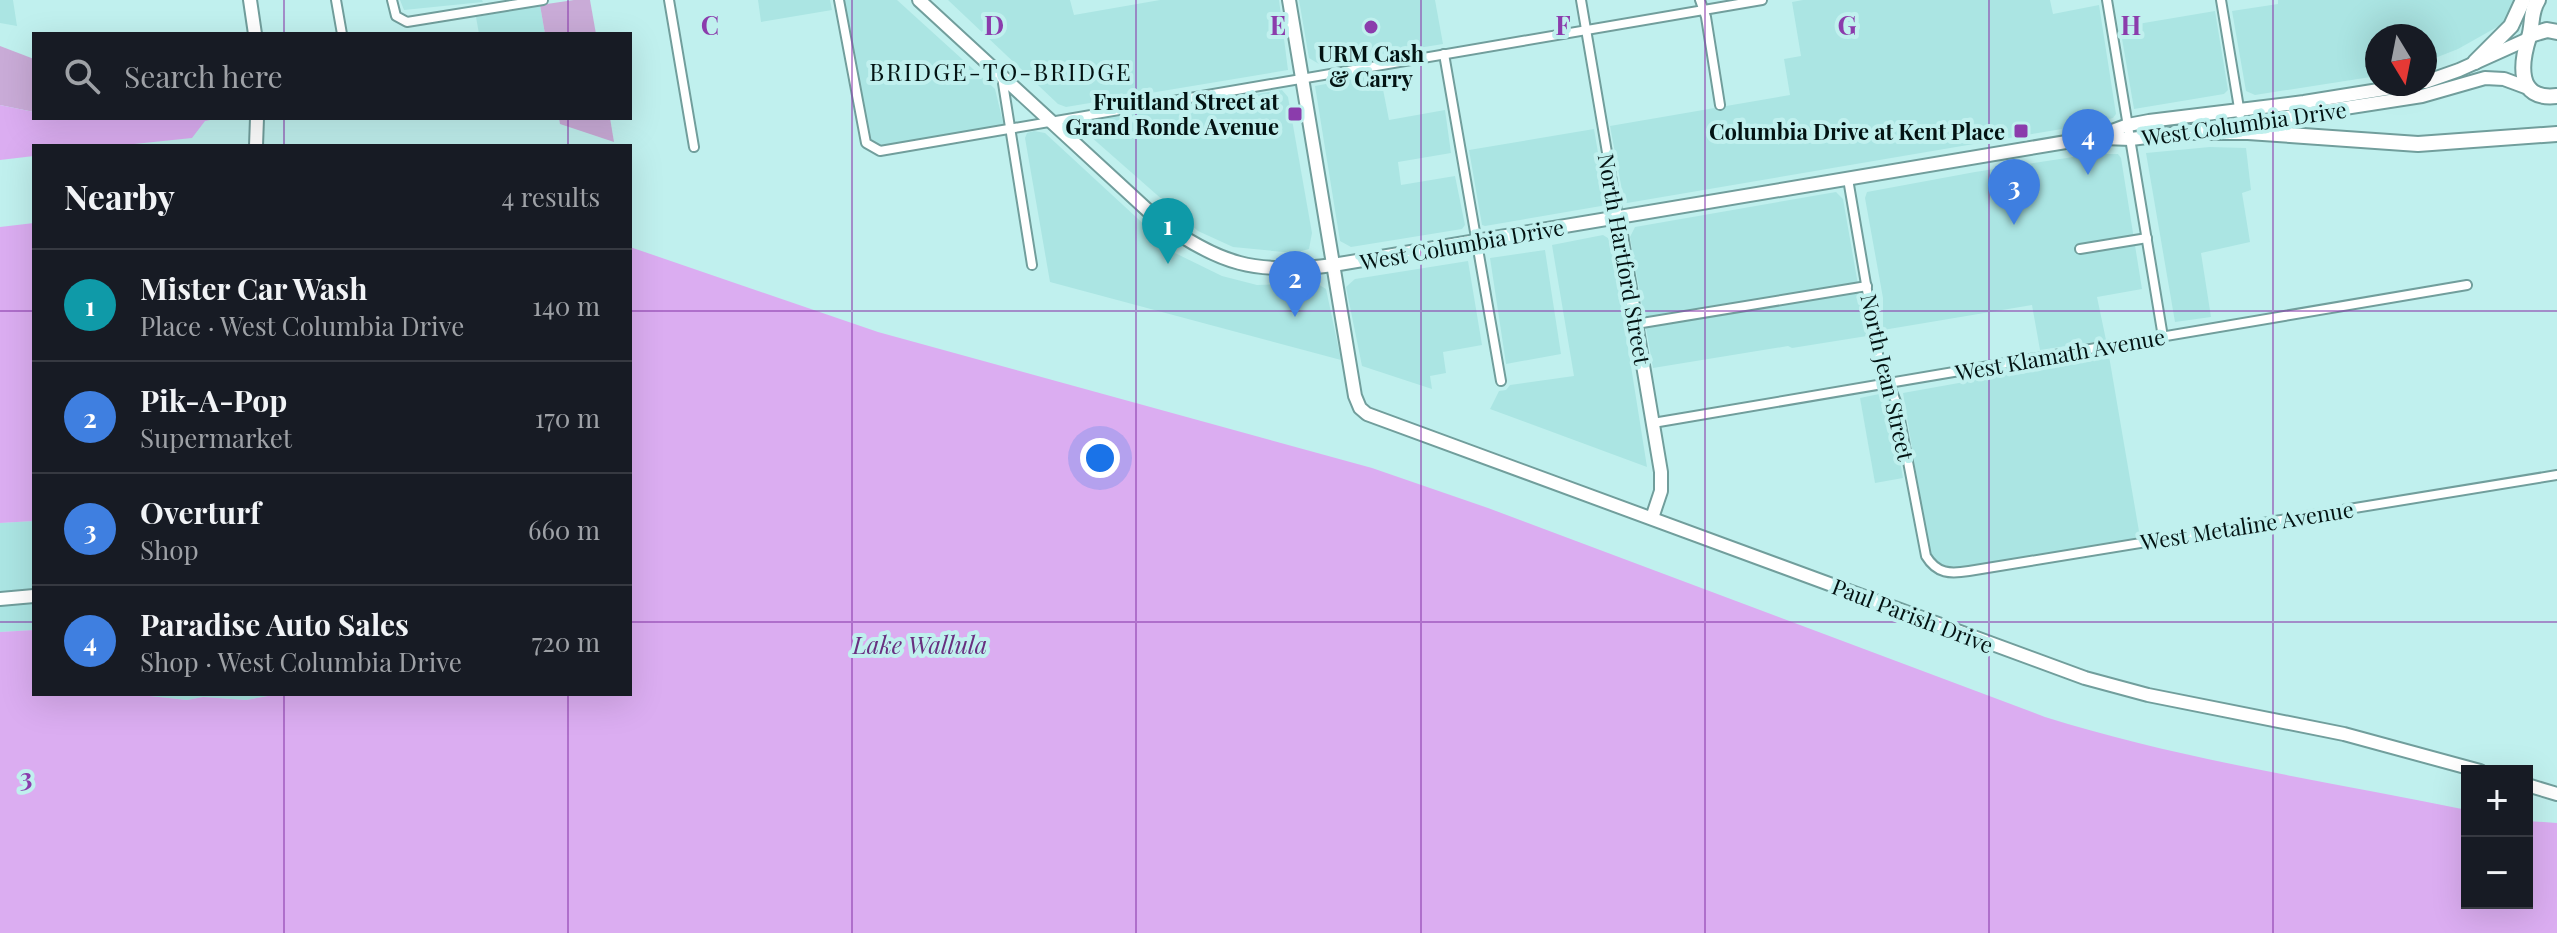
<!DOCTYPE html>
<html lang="en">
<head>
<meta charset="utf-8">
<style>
	body { margin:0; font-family:"Playfair Display",serif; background:#242831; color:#f1f3f6 }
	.controls { position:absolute; right:24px; bottom:24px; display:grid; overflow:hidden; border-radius:0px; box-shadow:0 8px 32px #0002 }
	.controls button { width:72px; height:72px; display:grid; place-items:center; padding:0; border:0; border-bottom:2px solid #363941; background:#171b24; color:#f1f3f6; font:40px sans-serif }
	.compass { position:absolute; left:2365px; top:24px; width:72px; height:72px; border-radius:50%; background:#171b24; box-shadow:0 8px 32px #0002; rotate:170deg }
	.you { position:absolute; left:1100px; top:458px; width:28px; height:28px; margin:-20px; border:6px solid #fff; border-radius:50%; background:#1a73e8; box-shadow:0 0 0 12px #1a73e833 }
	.badge { display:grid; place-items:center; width:52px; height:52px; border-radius:50%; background:#8c9099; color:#fff; font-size:26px; font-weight:700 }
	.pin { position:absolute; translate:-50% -66px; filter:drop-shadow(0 2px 4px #0008) }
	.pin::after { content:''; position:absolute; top:42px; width:28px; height:24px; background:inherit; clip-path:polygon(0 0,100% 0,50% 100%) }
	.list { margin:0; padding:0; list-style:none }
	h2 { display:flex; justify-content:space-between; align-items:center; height:104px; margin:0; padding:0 32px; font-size:34px }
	h2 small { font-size:26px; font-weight:400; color:#9ea1a6 }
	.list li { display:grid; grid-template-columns:52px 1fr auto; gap:24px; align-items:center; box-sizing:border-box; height:112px; padding:0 32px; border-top:2px solid #363941 }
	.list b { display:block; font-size:30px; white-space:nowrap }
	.list p { margin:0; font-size:26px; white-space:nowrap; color:#9ea1a6 }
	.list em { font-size:26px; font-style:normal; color:#9ea1a6 }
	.icon { flex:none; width:44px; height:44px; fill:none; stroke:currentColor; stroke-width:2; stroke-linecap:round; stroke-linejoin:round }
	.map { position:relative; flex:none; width:2557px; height:933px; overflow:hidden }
	.search { position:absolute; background:#171b24; box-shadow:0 8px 32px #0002; left:32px; top:32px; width:600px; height:88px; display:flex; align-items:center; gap:20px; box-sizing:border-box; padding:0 28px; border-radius:0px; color:#9ea1a6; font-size:30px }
	.panel { position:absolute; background:#171b24; box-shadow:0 8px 32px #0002; left:32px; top:144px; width:600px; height:552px; border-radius:0px }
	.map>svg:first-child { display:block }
</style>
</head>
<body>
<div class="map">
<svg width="2557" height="933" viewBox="0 0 2557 933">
	<rect width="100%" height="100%" fill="#c0f0ee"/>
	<g fill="#abe5e3">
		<path d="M0,0H13L17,26L0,23Z"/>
		<path d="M400,0H482L483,2L404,10Z"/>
		<path d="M758,0H830L832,10L761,22Z"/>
		<path d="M844,0H897L995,89L1004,126L869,151Z"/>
		<path d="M948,0H1070L1074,15L1160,0H1279L1288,70L1066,107L1058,104Z"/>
		<path d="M1299,0H1435L1443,44L1319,64L1309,58Z"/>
		<path d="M1803,0H2050L2053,14L2099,5L2116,114L2113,118L2068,128L1627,203L1624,201L1610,126L1790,95L1784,59L1801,56L1792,2Z"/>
		<path d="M2278,0H2525L2506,22L2458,49L2425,62V36H2377V76L2255,95L2246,91L2232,11L2278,4Z"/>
		<path d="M540,5L545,34H479L476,17Z"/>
		<path d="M2215,11L2228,90L2224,94L2134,109L2120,27Z"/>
		<path d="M1380,74L1389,120L1445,110L1451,153L1398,162L1401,185L1455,176L1465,225L1462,229L1351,247L1340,241L1315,86Z"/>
		<path d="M1282,90L1288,97L1312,233L1309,249L1294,253L1233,247L1198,231L1082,129L1084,122Z"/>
		<path d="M1594,129L1607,205L1485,226L1482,225L1469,150Z"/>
		<path d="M1034,131L1045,133L1175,253L1222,276L1257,285L1316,283L1326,289L1341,360L1050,282L1025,138L1027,133Z"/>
		<path d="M2210,147L2246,148L2251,190L2242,193L2250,242L2201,253L2211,317L2175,322L2146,153Z"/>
		<path d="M2093,154H2118L2121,158L2142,289L2097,297L2106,340L2040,350L2032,305L1883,330V298L1865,198L1867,192L1975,172Z"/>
		<path d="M1836,192L1843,199L1867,336L1792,348L1788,346L1653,368L1630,237L1635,227Z"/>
		<path d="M1603,235L1611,240L1647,467L1490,409L1499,391L1506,390L1510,385L1574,376L1552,245Z"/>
		<path d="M1545,250L1561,354L1506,364L1490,258Z"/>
		<path d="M1468,261L1482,345L1443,352L1446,373L1430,376L1432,389L1362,366L1346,287L1355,279Z"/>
		<path d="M2109,356L2141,543L1958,570L1939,566L1929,551L1903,393Z"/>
		<path d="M1884,393L1890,402L1903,478L1875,483L1860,398Z"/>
		<path d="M34,521V630L0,632V523Z"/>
		<path d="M131,694H279L246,700L203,697L187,700Z"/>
	</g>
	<g fill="#c9abd7">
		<path d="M574,0H590L596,34H545L540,5Z"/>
		<path d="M0,46L34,59V112L0,105Z"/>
		<path d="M559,118H610L614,142L560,124Z"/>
	</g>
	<g fill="#dbadf1">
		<path d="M0,105L34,112V118H220L205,121L192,138L115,146H34V156L0,160Z"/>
		<path d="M34,223V521L0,523V227Z"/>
		<path d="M630,247L878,332L1372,468L1488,508L2045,717C2182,760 2326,781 2467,810V903H2527V821L2557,823V933H0V632L34,630V694H131L187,700L203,697L246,700L279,694H630Z"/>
	</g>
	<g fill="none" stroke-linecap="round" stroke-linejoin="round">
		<defs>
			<g id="street">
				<path d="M336,0L342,34"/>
				<path d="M392,0L396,16L407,22L543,0"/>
				<path d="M669,0L694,147"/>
				<path d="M839,0L866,143L880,151L1762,0"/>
				<path d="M1581,0L1618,217"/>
				<path d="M1700,0L1706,17L1720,105"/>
				<path d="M2107,0L2163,337"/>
				<path d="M2221,0L2240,114"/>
				<path d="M1444,54L1501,381"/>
				<path d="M1002,77L1032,265"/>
				<path d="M1848,179L1879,360L1897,404L1926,556C1937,574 1950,574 1969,571L2557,475"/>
				<path d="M2080,249L2147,238"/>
				<path d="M1636,324L1867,286"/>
				<path d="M1653,423L2467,285"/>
			</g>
			<g id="secondary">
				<path d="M250,0L255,34"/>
				<path d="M1289,0L1355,396L1360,408L1367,414L2085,678L2148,695L2344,734L2480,771"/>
				<path d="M256,146L257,118"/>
				<path d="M1618,217L1661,472V491L1652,518"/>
				<path d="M0,599L34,596"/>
				<path d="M2527,785L2557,794"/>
			</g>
			<g id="primary">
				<path d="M919,0L1156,218C1218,265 1257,275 1333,265L2096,137L2128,125L2149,121L2304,102L2416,84"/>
				<path d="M2425,82L2459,70L2528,39"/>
				<path d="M2222,127L2422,96L2485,78L2504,79L2531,89"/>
				<path d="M2103,138L2131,139L2196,131"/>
			</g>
			<g id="highway">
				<path d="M2538,0C2530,12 2533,24 2529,37C2521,62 2515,101 2557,96"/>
				<path d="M2530,35L2547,30L2557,32"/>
				<path d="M2475,62L2511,26L2523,0"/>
				<path d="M2188,132H2248L2418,144L2557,134"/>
			</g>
		</defs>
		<use href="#street" stroke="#719e9c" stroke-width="12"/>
		<use href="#secondary" stroke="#719e9c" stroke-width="16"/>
		<use href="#primary" stroke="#719e9c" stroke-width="16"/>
		<use href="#highway" stroke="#719e9c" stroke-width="18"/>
		<use href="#street" stroke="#fff" stroke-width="8"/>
		<use href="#secondary" stroke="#fff" stroke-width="12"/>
		<use href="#primary" stroke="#fff" stroke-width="12"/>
		<use href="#highway" stroke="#fff" stroke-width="14"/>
	</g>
	<path fill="none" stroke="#8b3cac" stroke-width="2" stroke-opacity="0.55" d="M284,0V34M568,0V34M852,0V933M1136,0V933M1421,0V933M1705,0V933M1989,0V933M2273,0V933M284,118V146M568,118V146M0,311H34M630,311H2557M0,622H34M630,622H2557M284,694V933M568,694V933"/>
	<g fill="#8b3cac" stroke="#c0f0ee" stroke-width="3">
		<circle cx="1371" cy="27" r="8"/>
		<rect x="1287" y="106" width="16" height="16" rx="4"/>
		<rect x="2013" y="123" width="16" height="16" rx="4"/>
	</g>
	<g text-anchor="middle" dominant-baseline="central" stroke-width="8" stroke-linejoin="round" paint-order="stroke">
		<g font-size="22" font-weight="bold" fill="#031313" stroke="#c0f0ee" text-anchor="end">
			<text x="1371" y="53" text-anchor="middle">URM Cash<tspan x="1371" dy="25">&amp; Carry</tspan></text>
			<text x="1279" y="101">Fruitland Street at<tspan x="1279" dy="25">Grand Ronde Avenue</tspan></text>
			<text x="2005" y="131">Columbia Drive at Kent Place</text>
		</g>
		<g font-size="22" fill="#031313" stroke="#c0f0ee">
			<text transform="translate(2244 123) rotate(-8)">West Columbia Drive</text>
			<text transform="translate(1462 244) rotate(-10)">West Columbia Drive</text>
			<text transform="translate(1625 259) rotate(80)">North Hartford Street</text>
			<text transform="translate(2060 354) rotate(-10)">West Klamath Avenue</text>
			<text transform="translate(1888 377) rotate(77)">North Jean Street</text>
			<text transform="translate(2247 525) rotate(-9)">West Metaline Avenue</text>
			<text transform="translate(1913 615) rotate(21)">Paul Parish Drive</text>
		</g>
		<g font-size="24" letter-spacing="2" fill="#031313" stroke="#c0f0ee">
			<text x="1001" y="71">BRIDGE-TO-BRIDGE</text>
		</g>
		<g font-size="24" font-style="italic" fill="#683080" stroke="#c0f0ee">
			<text x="920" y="644">Lake Wallula</text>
		</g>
	</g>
	<g font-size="26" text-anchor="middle" font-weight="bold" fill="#8b3cac" stroke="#c0f0ee" stroke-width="8" stroke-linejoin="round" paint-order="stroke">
		<text x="710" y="35">C</text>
		<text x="994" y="35">D</text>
		<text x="1278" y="35">E</text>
		<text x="1563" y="35">F</text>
		<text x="1847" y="35">G</text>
		<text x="2131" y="35">H</text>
		<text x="26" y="787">3</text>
	</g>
</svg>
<div class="controls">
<button>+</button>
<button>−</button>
</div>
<svg class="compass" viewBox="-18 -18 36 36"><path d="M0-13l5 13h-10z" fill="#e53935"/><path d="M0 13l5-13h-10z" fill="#9ea1a6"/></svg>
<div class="you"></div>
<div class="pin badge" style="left:1168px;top:264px;background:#0f9aa8">1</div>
<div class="pin badge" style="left:1295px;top:317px;background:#3f7fe0">2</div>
<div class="pin badge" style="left:2014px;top:225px;background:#3f7fe0">3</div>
<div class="pin badge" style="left:2088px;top:175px;background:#3f7fe0">4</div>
<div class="search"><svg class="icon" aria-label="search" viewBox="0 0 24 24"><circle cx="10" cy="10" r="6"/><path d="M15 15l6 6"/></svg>Search here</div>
<section class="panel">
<h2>Nearby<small>4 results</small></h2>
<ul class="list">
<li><span class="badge" style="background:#0f9aa8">1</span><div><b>Mister Car Wash</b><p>Place · West Columbia Drive</p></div><em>140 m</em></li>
<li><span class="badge" style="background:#3f7fe0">2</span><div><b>Pik-A-Pop</b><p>Supermarket</p></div><em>170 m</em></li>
<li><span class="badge" style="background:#3f7fe0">3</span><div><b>Overturf</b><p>Shop</p></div><em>660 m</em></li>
<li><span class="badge" style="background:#3f7fe0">4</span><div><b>Paradise Auto Sales</b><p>Shop · West Columbia Drive</p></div><em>720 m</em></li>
</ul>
</section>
</div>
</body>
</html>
